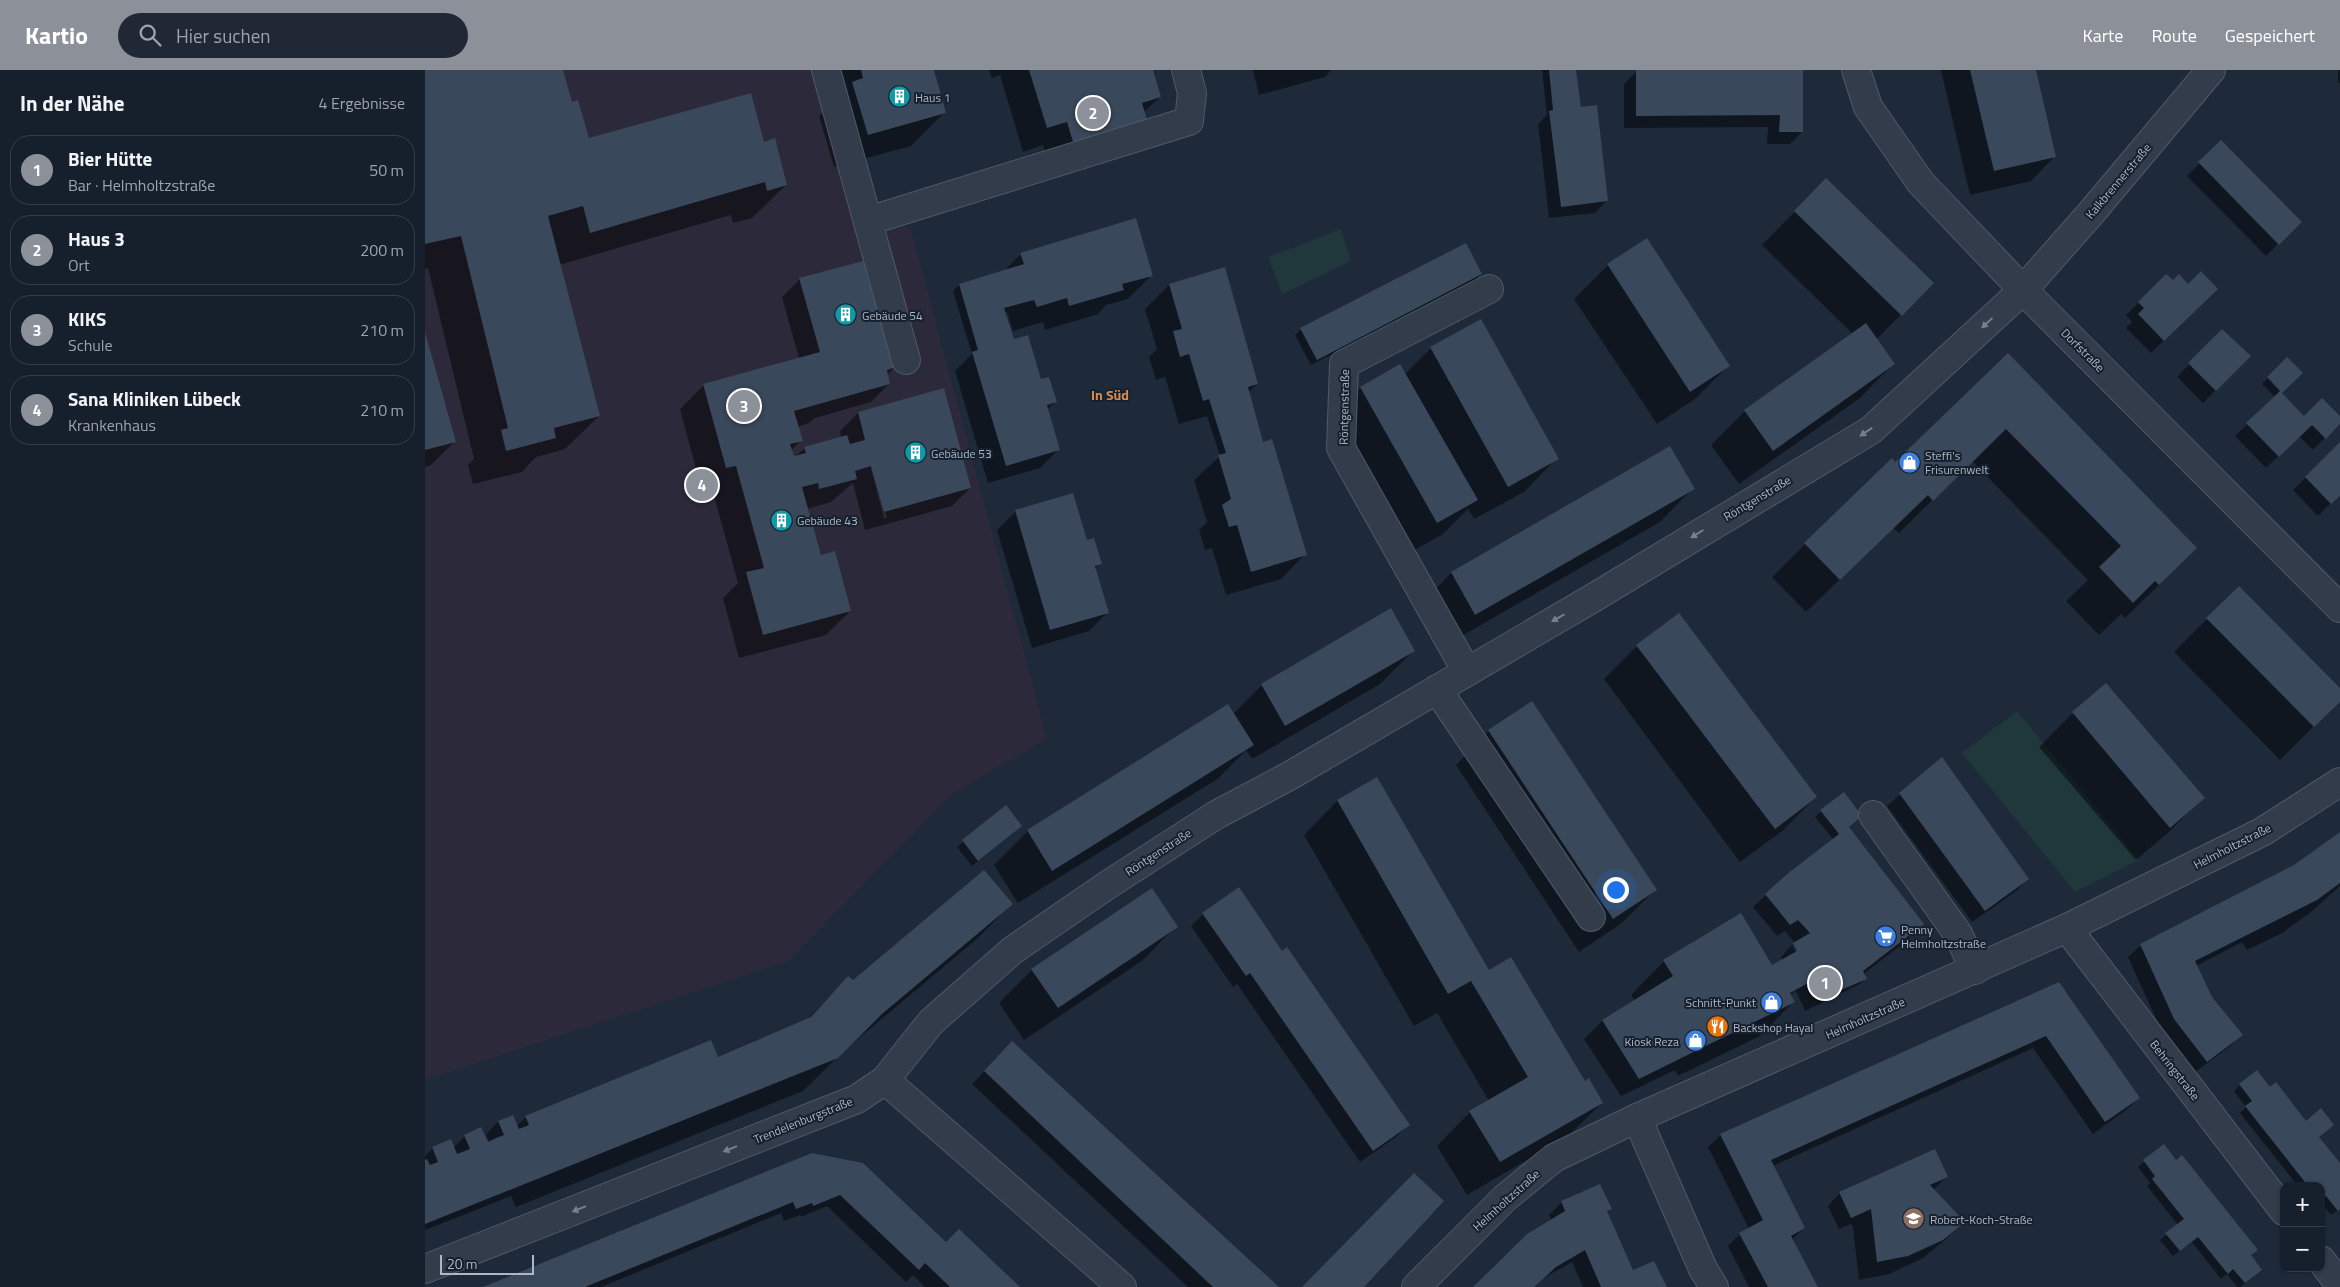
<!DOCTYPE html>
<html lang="de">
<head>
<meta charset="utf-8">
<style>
	body { margin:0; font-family:"Titillium Web",sans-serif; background:#1f2834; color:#f1f3f6 }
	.controls { position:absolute; right:15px; bottom:15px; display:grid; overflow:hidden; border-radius:10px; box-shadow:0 1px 4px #0004 }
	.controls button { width:45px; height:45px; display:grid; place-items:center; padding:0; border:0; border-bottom:1px solid #353e48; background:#16202c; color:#f1f3f6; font:25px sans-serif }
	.scale { position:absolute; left:15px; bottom:12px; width:94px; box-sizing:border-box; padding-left:5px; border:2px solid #acb7c7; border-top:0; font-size:14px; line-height:18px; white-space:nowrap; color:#acb7c7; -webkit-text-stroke:4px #17212e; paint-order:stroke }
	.you { position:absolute; left:1190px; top:819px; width:18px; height:18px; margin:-12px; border:4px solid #fff; border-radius:50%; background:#1a73e8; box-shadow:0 0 0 8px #1a73e833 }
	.badge { display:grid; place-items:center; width:32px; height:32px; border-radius:50%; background:#8c9099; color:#fff; font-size:16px; font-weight:700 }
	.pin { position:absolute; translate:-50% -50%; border:2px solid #fff; box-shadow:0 1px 5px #0006 }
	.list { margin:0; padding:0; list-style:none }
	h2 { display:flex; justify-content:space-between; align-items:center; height:65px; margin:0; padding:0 20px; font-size:21px }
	h2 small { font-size:16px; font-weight:400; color:#9ea3a9 }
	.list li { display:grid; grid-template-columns:32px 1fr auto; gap:15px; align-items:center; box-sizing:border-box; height:70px; margin:0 10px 10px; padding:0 10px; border:1px solid #353e48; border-radius:20px }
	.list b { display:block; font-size:19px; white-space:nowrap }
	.list p { margin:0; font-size:16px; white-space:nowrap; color:#9ea3a9 }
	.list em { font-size:16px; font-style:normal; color:#9ea3a9 }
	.icon { flex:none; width:28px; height:28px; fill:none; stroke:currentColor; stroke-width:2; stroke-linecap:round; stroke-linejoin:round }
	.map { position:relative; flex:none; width:1915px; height:1217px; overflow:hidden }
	header { display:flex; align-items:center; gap:30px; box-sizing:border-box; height:70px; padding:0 25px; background:#8c9099; color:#fff }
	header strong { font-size:24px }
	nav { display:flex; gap:28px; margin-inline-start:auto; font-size:18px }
	.search { width:350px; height:45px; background:#1f2834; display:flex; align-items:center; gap:12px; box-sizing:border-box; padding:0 18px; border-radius:28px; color:#9ea3a9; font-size:19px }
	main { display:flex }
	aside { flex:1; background:#16202c }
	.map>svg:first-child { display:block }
</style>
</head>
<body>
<header>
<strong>Kartio</strong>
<div class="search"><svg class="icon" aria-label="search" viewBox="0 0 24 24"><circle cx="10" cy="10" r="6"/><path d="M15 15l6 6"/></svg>Hier suchen</div>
<nav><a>Karte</a><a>Route</a><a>Gespeichert</a></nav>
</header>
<main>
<aside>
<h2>In der Nähe<small>4 Ergebnisse</small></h2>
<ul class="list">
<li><span class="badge">1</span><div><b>Bier Hütte</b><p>Bar · Helmholtzstraße</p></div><em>50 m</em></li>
<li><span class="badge">2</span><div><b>Haus 3</b><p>Ort</p></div><em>200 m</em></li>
<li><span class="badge">3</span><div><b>KIKS</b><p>Schule</p></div><em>210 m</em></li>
<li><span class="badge">4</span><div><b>Sana Kliniken Lübeck</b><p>Krankenhaus</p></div><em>210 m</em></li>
</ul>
</aside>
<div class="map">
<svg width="1915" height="1217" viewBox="0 0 1915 1217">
	<rect width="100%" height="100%" fill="#1e2a3a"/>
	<path fill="#2c2a3a" d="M0,0H410L449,132L486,160L622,669L528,723L363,891L0,1010Z"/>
	<g fill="#20383b">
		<path d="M916,159L926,191L857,224L843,187Z"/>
		<path d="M1592,641L1714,790L1650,822L1537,683Z"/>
	</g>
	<g fill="#0007" fill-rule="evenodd">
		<path d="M0,0H137L146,33L163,69L338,73L361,115L327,148L308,153L306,145L134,195L174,346L140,379L111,387L97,402L48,414L43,395L49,389L3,198L0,199Z"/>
		<path d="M393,0H508L520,42L486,76L409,97L394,46L404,37Z"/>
		<path d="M564,0H727L735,27L718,43L625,99L618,75L598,82L575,5L567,8Z"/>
		<path d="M828,0H906L900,7L834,25Z"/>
		<path d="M1117,0H1150L1155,36L1182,130L1170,143L1124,148L1113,54L1122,45Z"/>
		<path d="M1516,0H1609L1630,86L1606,111L1545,125Z"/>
		<rect x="1913" y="0" width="2" height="13"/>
		<path d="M1212,1H1377V62L1365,74H1342L1343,57L1199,58V14Z"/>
		<path d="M1796,72L1875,152L1841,186L1762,106Z"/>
		<path d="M1401,110L1507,213L1451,270L1468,294L1435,328L1314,414L1286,375L1320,341L1428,264L1337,175Z"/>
		<path d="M596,184L727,205L703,229L681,235L673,244L620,260L618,252L588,261L582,242L580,243L587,269L630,332L622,340L634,379L615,398L563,413L530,301L547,284L528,221L534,215L578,202Z"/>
		<path d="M1183,195L1303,296L1270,329L1232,354L1149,229Z"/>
		<path d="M1056,204L1050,210L886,295L870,265L876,259Z"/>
		<path d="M1741,206L1748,212L1792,218L1726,283L1701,258L1707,252L1701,245Z"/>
		<path d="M375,209L470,297L462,305L464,314L446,332L390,348L384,353L372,357L376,370L366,381L368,388L380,378L416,367L415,361L433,343L545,418L527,436L440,460L428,413L406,432L382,439L395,486L425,541L401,565L314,588L298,528L313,513L287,419L277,421L255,339L279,315L374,288L357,227ZM441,369L462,448H459L440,376L439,370Z"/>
		<path d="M744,215L832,314L823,323L834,375L880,484L856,509L801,525L787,478L780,480L774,460L782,452L769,410L795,386L782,346L754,354L740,307L731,310L724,287L732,279L720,239Z"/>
		<path d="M1797,260L1824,286L1778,333L1752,307Z"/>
		<path d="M0,264L30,371L6,395L0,397Z"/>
		<path d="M1006,278L1132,388L1099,422L1049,449L1043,439L1018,464L979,486L902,351L935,318L974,296L979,305Z"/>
		<path d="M1582,285L1737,512L1700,548L1696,544L1674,565L1641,531L1663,510L1547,391L1474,463L1468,458L1381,542L1347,507L1380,474L1470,394Z"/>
		<path d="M1862,289L1855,323L1879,348H1915V353L1888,380L1874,366L1841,398L1810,366L1850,327L1837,314Z"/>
		<path d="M1915,374V424L1893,446L1868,420Z"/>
		<path d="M1245,377L1268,418L1235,452L1016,578L993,537L1026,503Z"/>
		<path d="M591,441L661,472L675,493L670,499L682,543L664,561L607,578L572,460Z"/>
		<path d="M1782,549L1915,620V630L1855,690L1749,582Z"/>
		<path d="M1212,576L1391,727L1357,761L1315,792L1179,609Z"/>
		<path d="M989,580L955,614L827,689L821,680L794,708L593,833L569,795L603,761L803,636L808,644L837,615Z"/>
		<path d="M1681,615L1778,728L1744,762L1711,790L1614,677L1648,643Z"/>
		<path d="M1064,661L1230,820L1197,853L1154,882L1031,695Z"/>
		<path d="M1516,689L1602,809L1590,822L1547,852L1462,736Z"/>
		<path d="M952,708L1063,902L1177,1033L1143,1066L1042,1125L1012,1076L1045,1042L1064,1031L1012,943L989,956L879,765L912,731Z"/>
		<path d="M581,737L590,762L547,796L532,777Z"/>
		<path d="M1396,741L1423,758L1497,854L1479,873L1437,905L1440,909L1435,914L1380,941L1371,921L1364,925L1368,932L1335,966L1253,1006L1250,1000L1196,1026L1159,969L1177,951L1210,931L1206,925L1239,891L1347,897L1358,891L1356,887L1367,875L1371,883H1373L1370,873L1360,861L1352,866L1328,837L1363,805L1409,770L1390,747Z"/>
		<path d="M1915,764V816L1886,842L1857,863L1822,880L1817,872L1771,896L1786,927L1816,965L1804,977L1769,1003L1737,962L1703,887L1716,875L1870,796Z"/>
		<path d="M586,834L553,868L422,978L378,1021L91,1137L86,1126L0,1160V1086L8,1078H28L40,1066L62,1073L64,1072L61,1064L73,1052L91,1057L101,1047L292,989L382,950L423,907L428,911Z"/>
		<path d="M778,844L857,883L983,1055L971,1067L935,1092L812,914L808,917L766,856Z"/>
		<path d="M751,856L718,890L599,970L574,933L607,900Z"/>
		<path d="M1634,913L1714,1028L1701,1040L1668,1064L1608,978L1348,1096L1379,1158L1367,1170L1392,1217H1324L1303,1176L1315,1164L1324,1159L1283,1077L1296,1065Z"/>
		<path d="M575,985L852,1217H763L547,1014Z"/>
		<path d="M1815,1015L1845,1019L1893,1067L1915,1095V1139L1906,1145L1896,1133V1116H1873L1815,1043L1821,1037L1809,1021Z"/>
		<path d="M1738,1076L1830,1205L1815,1217H1812L1802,1204L1796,1209L1767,1172L1748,1186L1735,1170L1753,1155L1722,1116L1725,1113L1713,1097Z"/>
		<path d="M387,1084L521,1174L594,1217H500L488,1205L481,1212L402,1136L376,1147L375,1145L359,1151L356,1143L176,1217H61Z"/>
		<path d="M1521,1107L1508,1120L1539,1152L1520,1170L1498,1188L1464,1204L1434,1210L1428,1158L1426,1154L1414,1159L1403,1136L1415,1123Z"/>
		<path d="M1137,1132L1186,1138L1181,1143L1208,1202L1242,1217H1158L1147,1192L1117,1209L1067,1198L1103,1165L1127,1150L1124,1145Z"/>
	</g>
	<g fill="#39485a">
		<path d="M0,0H138L147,32L153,30L164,68L326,23L339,72L350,68L362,115L342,121L340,112L165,163L158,136L123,146L175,346L129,358L131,368L81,381L76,360L83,358L36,166L0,174Z"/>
		<path d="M436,0H509L521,43L443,65L427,12L438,8Z"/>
		<path d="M604,0H728L736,27L717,33L723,53L649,75L642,52L622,58Z"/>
		<path d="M1124,0H1151L1156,37L1172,35L1183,131L1136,137L1124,41L1128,40Z"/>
		<path d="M1211,0H1378V62H1354L1355,45L1211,46Z"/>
		<path d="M1545,0H1611L1631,87L1569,101Z"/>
		<path d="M1796,70L1877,152L1854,175L1773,92Z"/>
		<path d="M1401,108L1509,213L1477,246L1369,141Z"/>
		<path d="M711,148L728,206L697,214L699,220L644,236L642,228L612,237L609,230L579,238L589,269L603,265L616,309L624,307L632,332L622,335L635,380L581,396L547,282L553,280L534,214L599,194L595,183Z"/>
		<path d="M1222,168L1305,296L1265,322L1182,194Z"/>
		<path d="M1041,173L1057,204L892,290L875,258Z"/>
		<path d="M442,190L471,297L462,300L465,314L369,341L378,371L365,374L369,386L381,383L379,377L422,365L425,374L440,370L433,342L519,318L546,418L459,442L446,396L430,401L432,409L394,419L393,413L377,417L396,485L410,481L426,541L338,565L321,502L339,498L311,396L301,398L278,314L395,282L374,208Z"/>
		<path d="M800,197L833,314L823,317L838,372L847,369L882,485L826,502L812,455L804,457L797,435L806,429L793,385L801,383L784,329L778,331L764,284L755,287L748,261L757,259L744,214Z"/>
		<path d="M1776,201L1793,219L1739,271L1713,244L1719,238L1713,232L1741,204L1748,210L1754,204L1763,214Z"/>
		<path d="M1056,249L1134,389L1083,417L1005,277Z"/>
		<path d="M1441,253L1470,294L1348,381L1319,340Z"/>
		<path d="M1797,259L1826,286L1791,321L1763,293Z"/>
		<path d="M0,262L31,372L0,380Z"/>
		<path d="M1583,283L1772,478L1734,515L1730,511L1708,533L1674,497L1696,476L1581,359L1508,431L1503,425L1415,510L1379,473L1467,388L1470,392Z"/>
		<path d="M1862,287L1878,303L1857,323L1879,346L1897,328L1915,346V354L1901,369L1887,355L1854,387L1821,353L1855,321L1842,307Z"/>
		<path d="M975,294L1053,430L1012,453L935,317Z"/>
		<path d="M1915,372V426L1906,434L1880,407Z"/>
		<path d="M1245,376L1270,419L1050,545L1026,502Z"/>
		<path d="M648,423L662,470L669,468L677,494L670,496L684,543L625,560L590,440Z"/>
		<path d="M1814,516L1915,618V632L1889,657L1781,548Z"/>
		<path d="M966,538L990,581L860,656L836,614Z"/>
		<path d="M1254,543L1392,727L1350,759L1211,575Z"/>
		<path d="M1681,613L1780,728L1745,758L1647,642Z"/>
		<path d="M1107,631L1232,820L1188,849L1063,660Z"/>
		<path d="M803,634L829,675L627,801L602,760Z"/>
		<path d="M1517,687L1604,809L1560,841L1474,723Z"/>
		<path d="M952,707L1064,900L1086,887L1160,1011L1164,1008L1178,1033L1075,1092L1044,1041L1103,1007L1046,911L1023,924L912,730Z"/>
		<path d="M1419,722L1437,746L1424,757L1499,854L1438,901L1442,909L1392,930L1385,912L1365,923L1370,932L1214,1009L1177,950L1248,906L1238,890L1316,843L1347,895L1372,881L1368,873L1385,863L1373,850L1365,855L1340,824L1362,804L1414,764L1395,740Z"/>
		<path d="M581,735L597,756L553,791L537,770Z"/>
		<path d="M1915,762V813L1892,830L1770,891L1787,927L1818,965L1782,992L1749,949L1715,874L1869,795Z"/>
		<path d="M559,800L588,834L457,944L413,988L0,1154V1090L2,1089L5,1095L13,1092L7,1077L26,1069L32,1084L45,1079L39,1065L56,1057L63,1072L71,1068L79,1065L73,1051L88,1045L94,1059L104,1055L100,1046L286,970L293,987L386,947L423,906L428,910Z"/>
		<path d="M814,817L857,881L862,877L985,1055L948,1081L825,903L821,906L777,843Z"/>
		<path d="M727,818L753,857L633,938L606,899Z"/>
		<path d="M1634,912L1715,1028L1680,1052L1621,966L1346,1090L1380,1158L1366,1166L1393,1217H1343L1314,1163L1338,1150L1295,1064Z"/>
		<path d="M587,971L720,1094L854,1217H788L559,1001Z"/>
		<path d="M1832,1000L1845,1017L1851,1012L1881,1051L1896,1038L1909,1055L1894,1067L1915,1093V1139L1913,1141L1901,1126L1896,1130V1116H1883L1820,1036L1827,1031L1814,1014Z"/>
		<path d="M1739,1074L1751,1090L1757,1085L1833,1180L1826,1185L1837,1200L1820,1213L1808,1199L1803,1204L1773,1167L1755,1181L1740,1163L1759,1149L1727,1109L1730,1106L1718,1090Z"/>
		<path d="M1510,1079L1523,1107L1505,1115L1540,1152L1518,1170L1483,1186L1452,1192L1446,1139L1426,1148L1414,1122Z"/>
		<path d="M387,1083L438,1093L521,1172L534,1159L595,1217H525L500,1193L494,1200L415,1125L388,1136L387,1133L371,1139L368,1132L160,1217H58Z"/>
		<path d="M989,1103L1019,1131L939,1217H877Z"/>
		<path d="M1175,1114L1187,1139L1182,1141L1208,1200L1229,1191L1242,1217H1176L1160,1180L1131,1197L1109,1217H1048L1102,1164L1140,1141L1136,1131Z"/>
	</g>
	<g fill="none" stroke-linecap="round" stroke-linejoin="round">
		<defs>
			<g id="minor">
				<path d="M401,0L481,290"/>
				<path d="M1431,0L1443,37L1496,113L1598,220L1915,538"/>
				<path d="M443,151L764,51L767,23L761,0"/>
				<path d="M1042,602L916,378L919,294L1064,219"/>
				<path d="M1012,619L1166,847"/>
				<path d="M1448,745L1533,864L1550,900"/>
				<path d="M1642,858L1859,1141"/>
				<path d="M460,1010L697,1217"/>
				<path d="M1212,1048L1278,1199L1289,1217"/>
				<path d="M1896,1190L1915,1215"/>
				<path d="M0,1199L432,1029L460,1010L506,952L588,880L684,814L791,745L866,705L1168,528L1446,360L1598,220L1666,143L1786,0"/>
				<path d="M991,1217L1080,1128L1129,1088L1212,1048L1642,858L1837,762L1915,712"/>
			</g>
		</defs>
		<use href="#minor" stroke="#4f5a68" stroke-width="30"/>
		<use href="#minor" stroke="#323c4a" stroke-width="28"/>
	</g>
	<defs><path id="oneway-solid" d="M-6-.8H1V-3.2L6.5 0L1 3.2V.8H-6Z" transform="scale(1.25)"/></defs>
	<g fill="#75808f">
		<use href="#oneway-solid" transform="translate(1562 253) rotate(137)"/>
		<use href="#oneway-solid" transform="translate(1441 362) rotate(147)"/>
		<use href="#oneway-solid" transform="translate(1272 464) rotate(148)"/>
		<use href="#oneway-solid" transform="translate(1133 548) rotate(150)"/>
		<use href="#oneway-solid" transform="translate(305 1079) rotate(158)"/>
		<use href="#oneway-solid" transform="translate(154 1139) rotate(158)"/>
	</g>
	<defs>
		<symbol id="building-disc" viewBox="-11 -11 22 22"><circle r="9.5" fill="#0f9aa8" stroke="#17212e"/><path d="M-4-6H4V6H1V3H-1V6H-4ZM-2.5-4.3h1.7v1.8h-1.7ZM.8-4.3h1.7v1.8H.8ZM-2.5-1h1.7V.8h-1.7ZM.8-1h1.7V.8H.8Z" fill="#fff"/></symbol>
		<symbol id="shop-disc" viewBox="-11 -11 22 22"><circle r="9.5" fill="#3f7fe0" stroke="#17212e"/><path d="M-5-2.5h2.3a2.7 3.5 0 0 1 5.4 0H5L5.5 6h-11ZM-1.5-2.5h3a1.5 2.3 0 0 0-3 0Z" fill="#fff"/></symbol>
		<symbol id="supermarket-disc" viewBox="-11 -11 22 22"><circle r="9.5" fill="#3f7fe0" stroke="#17212e"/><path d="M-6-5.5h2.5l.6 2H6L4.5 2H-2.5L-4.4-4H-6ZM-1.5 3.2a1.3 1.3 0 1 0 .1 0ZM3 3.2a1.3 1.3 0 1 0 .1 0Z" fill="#fff"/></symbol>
		<symbol id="restaurant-disc" viewBox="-11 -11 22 22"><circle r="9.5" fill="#e8710a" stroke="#17212e"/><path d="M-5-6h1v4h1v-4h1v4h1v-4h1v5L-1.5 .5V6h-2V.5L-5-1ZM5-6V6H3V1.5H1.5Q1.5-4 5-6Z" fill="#fff"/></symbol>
		<symbol id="school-disc" viewBox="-11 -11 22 22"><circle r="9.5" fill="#8d6e63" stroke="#17212e"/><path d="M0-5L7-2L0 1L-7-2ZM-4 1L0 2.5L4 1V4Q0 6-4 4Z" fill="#fff"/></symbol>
	</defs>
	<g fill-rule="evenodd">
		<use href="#building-disc" x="462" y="14" width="25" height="25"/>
		<use href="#building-disc" x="408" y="232" width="25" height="25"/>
		<use href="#building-disc" x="478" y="370" width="25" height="25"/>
		<use href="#shop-disc" x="1472" y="380" width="25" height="25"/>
		<use href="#building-disc" x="344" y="438" width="25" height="25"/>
		<use href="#supermarket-disc" x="1448" y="854" width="25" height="25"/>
		<use href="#shop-disc" x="1334" y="920" width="25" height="25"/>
		<use href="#restaurant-disc" x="1280" y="944" width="25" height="25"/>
		<use href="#shop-disc" x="1258" y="958" width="25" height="25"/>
		<use href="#school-disc" x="1476" y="1136" width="25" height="25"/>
	</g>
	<g text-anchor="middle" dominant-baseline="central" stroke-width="4" stroke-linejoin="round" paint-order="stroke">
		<g font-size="12" fill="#acb7c7" stroke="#17212e" text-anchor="start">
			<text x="490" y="27">Haus 1</text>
			<text x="437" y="245">Gebäude 54</text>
			<text x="506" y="383">Gebäude 53</text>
			<text x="1500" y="385">Steffi's<tspan x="1500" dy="14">Frisurenwelt</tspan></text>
			<text x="372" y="450">Gebäude 43</text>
			<text x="1476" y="859">Penny<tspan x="1476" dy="14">Helmholtzstraße</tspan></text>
			<text x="1331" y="932" text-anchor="end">Schnitt-Punkt</text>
			<text x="1308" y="957">Backshop Hayal</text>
			<text x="1254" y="971" text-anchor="end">Kiosk Reza</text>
			<text x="1505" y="1149">Robert-Koch-Straße</text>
		</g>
		<g font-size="12" fill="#acb7c7" stroke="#17212e">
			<text transform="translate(1693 111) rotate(-50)">Kalkbrennerstraße</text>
			<text transform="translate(1658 280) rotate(45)">Dorfstraße</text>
			<text transform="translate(919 337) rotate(-89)">Röntgenstraße</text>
			<text transform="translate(1332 428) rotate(-31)">Röntgenstraße</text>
			<text transform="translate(1807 776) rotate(-27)">Helmholtzstraße</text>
			<text transform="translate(733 782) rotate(-33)">Röntgenstraße</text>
			<text transform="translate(1440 948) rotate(-24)">Helmholtzstraße</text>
			<text transform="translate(1750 1000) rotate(52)">Behringstraße</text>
			<text transform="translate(378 1050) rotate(-22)">Trendelenburgstraße</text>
			<text transform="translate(1081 1130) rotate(-42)">Helmholtzstraße</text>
		</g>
		<g font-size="14" font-weight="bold" fill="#de8b4f" stroke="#17212e">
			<text x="685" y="324">In Süd</text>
		</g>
	</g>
</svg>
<div class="controls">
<button>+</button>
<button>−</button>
</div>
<div class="scale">20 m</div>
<div class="you"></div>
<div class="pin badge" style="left:1400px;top:913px">1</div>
<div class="pin badge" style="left:668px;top:43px">2</div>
<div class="pin badge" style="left:319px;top:336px">3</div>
<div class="pin badge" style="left:277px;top:415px">4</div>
</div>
</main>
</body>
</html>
